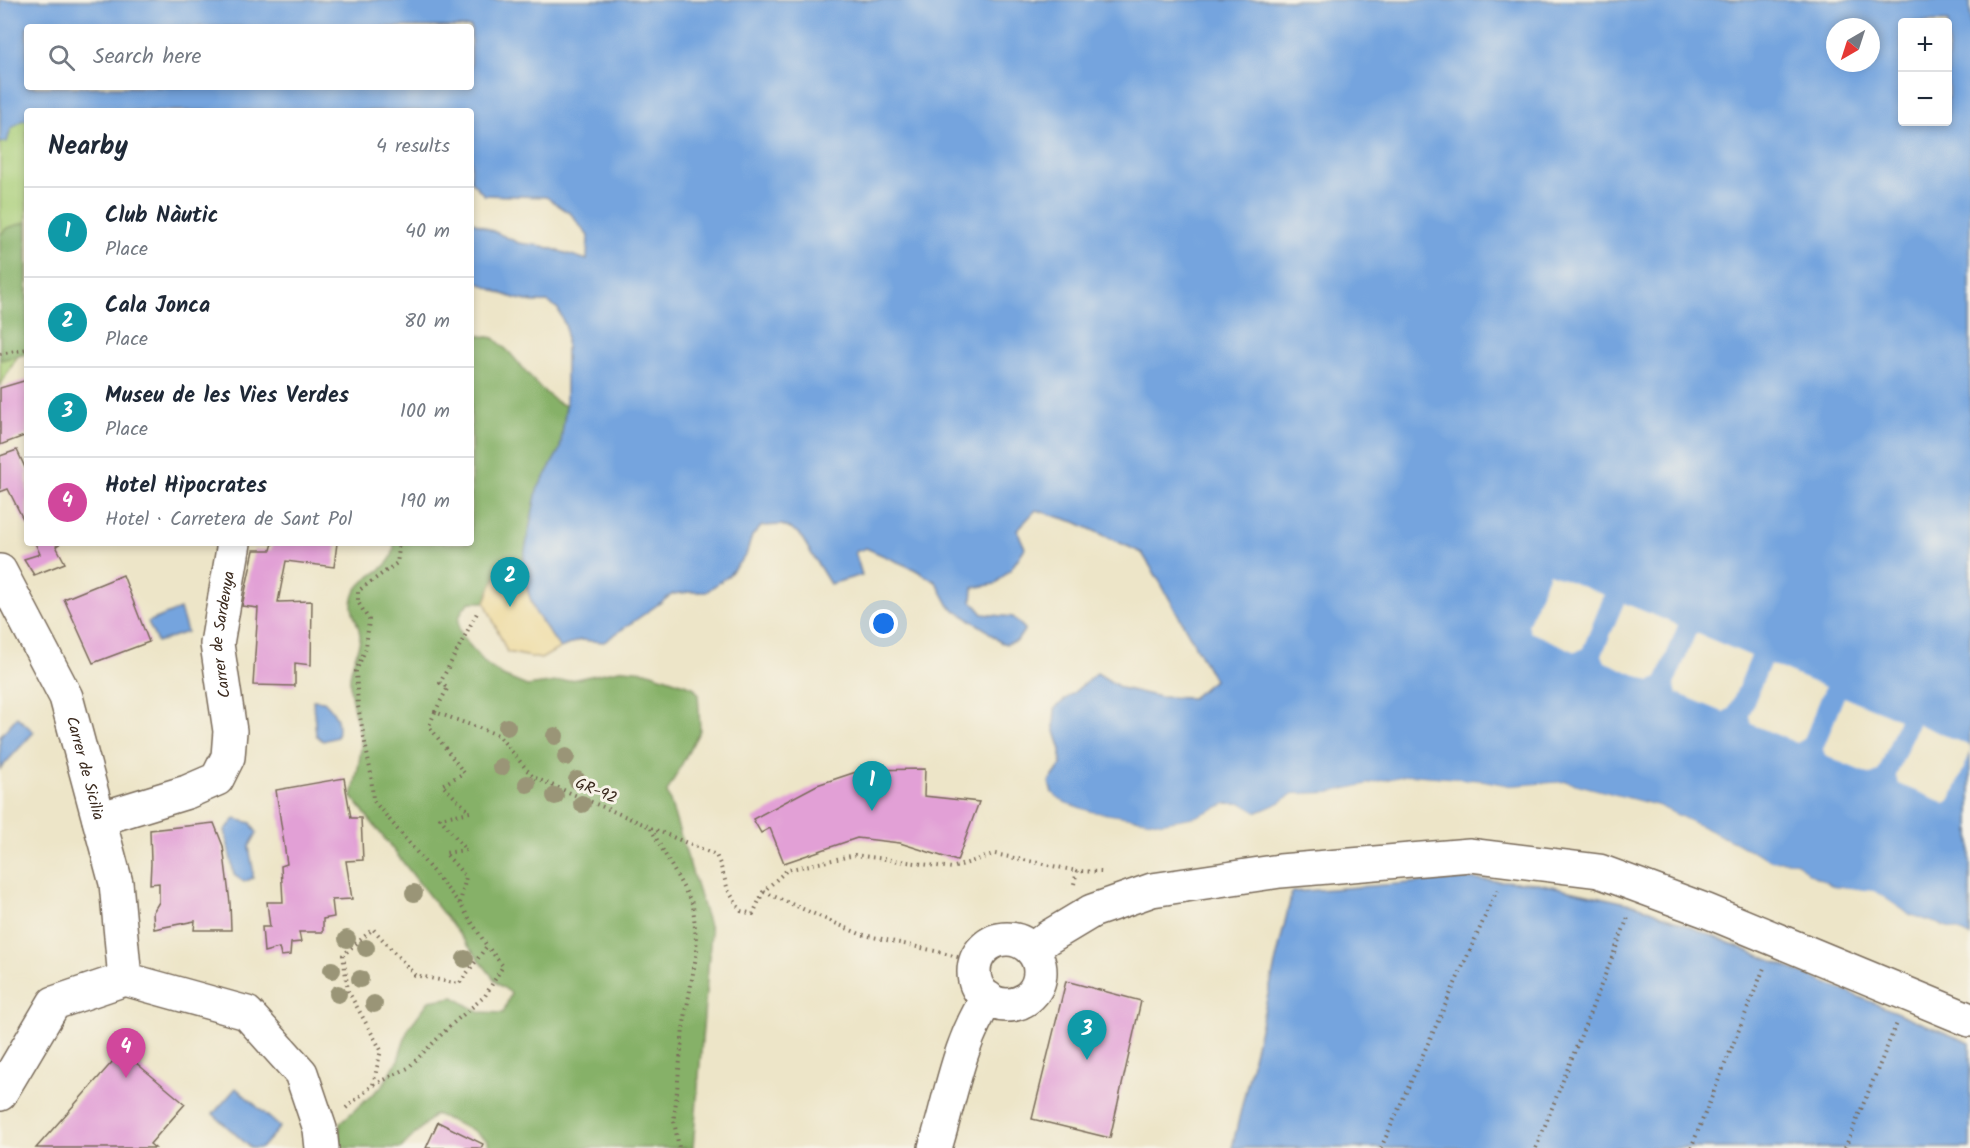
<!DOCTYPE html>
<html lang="en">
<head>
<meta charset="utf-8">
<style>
	body { margin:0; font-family:Kalam,sans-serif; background:#f6f6f7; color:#1f2937 }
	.controls { position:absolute; right:18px; top:18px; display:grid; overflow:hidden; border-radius:6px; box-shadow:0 3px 9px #0003 }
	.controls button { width:54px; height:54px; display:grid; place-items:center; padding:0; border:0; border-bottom:2px solid #e0e1e3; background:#fff; color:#1f2937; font:30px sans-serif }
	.compass { position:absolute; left:1826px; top:18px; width:54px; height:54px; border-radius:50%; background:#fff; box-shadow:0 3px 9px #0003; rotate:219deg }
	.you { position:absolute; left:884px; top:624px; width:21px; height:21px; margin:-15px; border:4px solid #fff; border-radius:50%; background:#1a73e8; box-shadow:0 0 0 9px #1a73e833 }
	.badge { display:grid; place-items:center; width:39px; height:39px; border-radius:50%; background:#d93025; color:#fff; font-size:20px; font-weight:700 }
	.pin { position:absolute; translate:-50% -50px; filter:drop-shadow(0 2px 3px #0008) }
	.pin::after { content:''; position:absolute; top:32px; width:21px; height:18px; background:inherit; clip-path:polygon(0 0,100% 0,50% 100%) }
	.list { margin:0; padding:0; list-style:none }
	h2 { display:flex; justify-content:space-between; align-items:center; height:78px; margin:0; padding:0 24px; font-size:26px }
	h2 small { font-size:20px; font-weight:400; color:#747a83 }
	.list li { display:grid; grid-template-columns:39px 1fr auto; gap:18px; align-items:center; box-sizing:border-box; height:90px; padding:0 24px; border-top:2px solid #e0e1e3 }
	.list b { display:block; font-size:22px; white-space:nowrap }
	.list p { margin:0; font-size:20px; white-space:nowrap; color:#747a83 }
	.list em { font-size:20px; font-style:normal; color:#747a83 }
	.icon { flex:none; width:33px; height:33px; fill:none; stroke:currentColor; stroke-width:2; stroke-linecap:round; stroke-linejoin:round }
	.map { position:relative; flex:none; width:1970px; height:1148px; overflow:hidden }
	.search { position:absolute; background:#fff; box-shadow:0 3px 9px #0003; left:24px; top:24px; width:450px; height:66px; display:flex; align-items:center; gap:15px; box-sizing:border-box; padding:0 21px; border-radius:6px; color:#747a83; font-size:22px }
	.panel { position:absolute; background:#fff; box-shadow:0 3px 9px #0003; left:24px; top:108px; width:450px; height:438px; border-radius:6px }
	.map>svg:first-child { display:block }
</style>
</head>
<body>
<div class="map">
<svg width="1970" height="1148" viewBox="0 0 1970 1148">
	<rect width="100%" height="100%" fill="#f7f3e8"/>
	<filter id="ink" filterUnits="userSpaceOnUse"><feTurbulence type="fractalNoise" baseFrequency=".0167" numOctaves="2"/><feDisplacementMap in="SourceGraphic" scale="12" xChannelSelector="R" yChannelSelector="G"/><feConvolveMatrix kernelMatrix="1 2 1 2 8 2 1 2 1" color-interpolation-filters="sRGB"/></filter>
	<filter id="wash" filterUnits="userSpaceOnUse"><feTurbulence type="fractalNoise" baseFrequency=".008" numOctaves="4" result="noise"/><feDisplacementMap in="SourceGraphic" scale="24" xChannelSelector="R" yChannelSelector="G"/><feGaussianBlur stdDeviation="1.35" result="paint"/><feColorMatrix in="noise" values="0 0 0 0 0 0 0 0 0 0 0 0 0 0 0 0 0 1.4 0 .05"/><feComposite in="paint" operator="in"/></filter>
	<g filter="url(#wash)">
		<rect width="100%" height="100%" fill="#ede5c8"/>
		<path fill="#a9ce78" stroke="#727c4b" stroke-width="1.5" d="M0,0L27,27V340L0,386Z"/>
		<g fill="#86b168" stroke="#606e43" stroke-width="1.5">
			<path d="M27,222V354L0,360V235L7,228Z"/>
			<path d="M471,334L494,338L510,353L539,387L557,402L566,406L560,449L537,490L523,561C497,570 494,577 485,602H470L463,609L459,618V629L464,639L486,664L503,676L527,686L571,680L624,669L646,671L693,687L698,693L700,730L667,792L711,932L693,1148H489L488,1141L472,1130L435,1114L401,1148H338L340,1123L383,1085L398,1060L408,1029L429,1001L454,997L479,1012L503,1013L511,993L498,984L352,797C355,782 363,750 361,738C357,718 349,699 350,679C350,665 358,652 360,639C361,622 347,613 354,595C362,572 395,573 394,543H471Z"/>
		</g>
		<path fill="#eeda9e" stroke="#94825e" stroke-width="1.5" d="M523,561C523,598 540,619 560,648L541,659L507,652L485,602C494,577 497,570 523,561Z"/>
		<g fill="#75a4de" stroke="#58677e" stroke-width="1.5" fill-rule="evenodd">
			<path d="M0,0H1970V937L1958,931L1910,915L1874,892L1832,886L1809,874L1796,862L1772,861L1658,806L1566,782L1510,786L1484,781L1409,775L1329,793L1293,794L1280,803L1256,813L1242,804H1226L1196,817L1162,823L1091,812L1065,803L1052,793L1049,782L1061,765V750L1054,728L1055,708L1097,673L1121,688L1160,697L1192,698L1214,680L1160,582L1142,553L1075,522L1036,510L1017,530L1025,548L1011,569L995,584L973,588L972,601L983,614L1013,617L1025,629L1017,641L1006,644L1000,642L985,629L949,606L936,582L914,569L866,548L855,552L862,575L830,584L799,533L782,525L762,526L752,536L746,555L728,576L706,592H690L673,594L604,642L580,640L560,648L535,612L523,576V561L537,490L560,449L566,406V328L558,309L548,302C521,304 499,293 475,281L471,278V221L519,243L543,246L587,260L588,236L571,214L546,197L484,195L471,181V111H27V121L23,120L11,129L7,142L0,143ZM1902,22H1948V122H1902ZM27,27H471V87H27ZM1835,27H1871V63H1835Z"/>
			<path d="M180,609L187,632L157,642L148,622Z"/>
			<path d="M313,700L324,701C336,713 340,720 337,737L323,741L316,735Z"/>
			<path d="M17,717L34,732L0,769V736Z"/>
			<path d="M235,819L251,823L257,833L249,847L253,869V878L244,882L234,875L225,830Z"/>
			<path d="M1463,879L1538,883L1640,906L1970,1043V1148H1232L1292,892Z"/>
			<path d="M236,1088L280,1127L261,1148H251L213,1114Z"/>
		</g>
		<g fill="#ede5c8">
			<path d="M1549,573L1604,595L1583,648L1576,652L1530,632L1528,625Z"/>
			<path d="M1624,603L1678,625L1657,678L1650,681L1605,662L1602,655Z"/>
			<path d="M1696,633L1751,656L1729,709L1723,712L1677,693L1674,685Z"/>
			<path d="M1770,664L1825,687L1804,739L1797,743L1751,724L1749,716Z"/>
			<path d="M1844,697L1899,719L1878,772L1871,775L1825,756L1823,749Z"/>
			<path d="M1918,724L1970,746V753L1951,799L1945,803L1898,784L1896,776Z"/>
			<path d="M1409,775L1484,781L1510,786L1566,782L1658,806L1772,861L1796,862L1809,874L1832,886L1874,891L1910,915L1958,931L1970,937V940L1909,918L1873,894L1831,889L1807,877L1795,865L1771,864L1657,809L1566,785L1510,789L1483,783L1410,778L1329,796L1294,797L1281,806L1257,816L1241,807H1227L1197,820L1162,826L1090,815L1063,806L1051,795L1052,793L1065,803L1091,812L1162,823L1196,817L1226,804H1242L1257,813L1280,803L1293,794L1329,793Z"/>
		</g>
		<g id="blocks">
			<g fill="#e2a0d6">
				<path d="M27,380V435L0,445V388Z"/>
				<path d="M17,450L27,472V527L8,489L0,492V456Z"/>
				<path d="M35,543H61L56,546L65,563L34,575L24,559L40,554Z"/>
				<path d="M273,543H337L334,567L286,561L278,602L312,601L311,665L295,663V686L253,685L258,608L242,606L254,550H271Z"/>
				<path d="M123,575L149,642L93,663L64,599Z"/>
				<path d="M925,769L924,796L979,802L957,861L900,843L857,838L784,863L770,828L761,833L753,819L817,785L862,770Z"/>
				<path d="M344,778L351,818H361L363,860L346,861L352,899L332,900L334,917L323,919V932H299L301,942L291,943L290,955L281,956L279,948L264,952L262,927H270L267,902H283L281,866L287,864L276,790Z"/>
				<path d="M214,823L223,846L230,903L231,930H194L195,921L154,929L153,912L159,902V883L150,884L151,863L150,830Z"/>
				<path d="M1066,981L1141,1001L1110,1138L1032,1119Z"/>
				<path d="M122,1051L185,1104L150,1144L155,1148H36Z"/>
				<path d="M438,1122L483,1144L481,1148H426Z"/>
			</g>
		</g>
	</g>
	<g filter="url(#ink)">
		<use href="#blocks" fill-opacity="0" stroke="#796b5a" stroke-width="1.5"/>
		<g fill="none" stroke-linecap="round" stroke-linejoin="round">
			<defs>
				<g id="minor">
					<path id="s1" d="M0,571L66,697L116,883L125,979"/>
					<path id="s2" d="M99,819L187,792L217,779L228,757L230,731L217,644L234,543"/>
					<circle cx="1007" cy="972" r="33"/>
					<path d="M1032,950L1047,938L1092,911L1152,890L1280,871L1470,855L1599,871L1707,911L1970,1020"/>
					<path d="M0,1094L54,1003L125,979L247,1013L301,1073L320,1129L322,1148"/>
					<path d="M935,1148C951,1097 958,1043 988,998"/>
				</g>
			</defs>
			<use href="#minor" stroke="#796b5a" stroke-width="36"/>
			<g stroke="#796b5a" stroke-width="4" stroke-dasharray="1.5 4.5" stroke-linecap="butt">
				<path d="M0,354L27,349"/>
				<path d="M435,712L448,687L440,683L478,611"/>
				<path d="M651,828L716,855L720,864L728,890L741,911L753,914L763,892L787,870L855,855L952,868L995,854L1077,871"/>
				<path d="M1074,884L1077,871L1102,872"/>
				<path d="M764,892L860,934L935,951L976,962"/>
				<path d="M460,903L466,877L445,853L466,850L440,818L470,812L442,785L464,773L429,726L435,712L498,735L533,777L650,827L693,905L697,951L683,1029L674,1121L679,1148"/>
				<path d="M374,1085L408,1068L451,1025L485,996L503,966L487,946"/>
				<path d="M346,1108L373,1085L381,1050L348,991L343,955L373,929L415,975L459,984L487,946L460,904L373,800L371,774L358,706L356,671L366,648L369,620L358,602V591L397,563L399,549L397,543"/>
				<path d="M1381,1148L1497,890"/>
				<path d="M1536,1148L1629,915"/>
				<path d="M1691,1148L1764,968"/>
				<path d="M1845,1148L1897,1023"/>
			</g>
			<use href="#minor" stroke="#fff" stroke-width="33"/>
		</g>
		<g fill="#9a9577">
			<circle cx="507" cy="727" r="9"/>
			<circle cx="555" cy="736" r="9"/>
			<circle cx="566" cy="757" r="9"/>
			<circle cx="501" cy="767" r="9"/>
			<circle cx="577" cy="780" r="9"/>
			<circle cx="527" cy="784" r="9"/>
			<circle cx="555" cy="796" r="9"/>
			<circle cx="582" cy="804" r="9"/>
			<circle cx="414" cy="893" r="9"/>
			<circle cx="347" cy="939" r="9"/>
			<circle cx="366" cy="948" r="9"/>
			<circle cx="465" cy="959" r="9"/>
			<circle cx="332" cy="970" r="9"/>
			<circle cx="360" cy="979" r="9"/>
			<circle cx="338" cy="994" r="9"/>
			<circle cx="374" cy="1004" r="9"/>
		</g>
	</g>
	<g text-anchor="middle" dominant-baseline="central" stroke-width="6" stroke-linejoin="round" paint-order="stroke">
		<g font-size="16" fill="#3b2a1e" stroke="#f7f3e8">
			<text stroke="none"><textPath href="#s2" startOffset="273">Carrer de Sardenya</textPath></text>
			<text stroke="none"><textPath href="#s1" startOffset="216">Carrer de Sicilia</textPath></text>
			<text transform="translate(596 791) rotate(23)">GR-92</text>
		</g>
	</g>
</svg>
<div class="controls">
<button>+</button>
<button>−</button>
</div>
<svg class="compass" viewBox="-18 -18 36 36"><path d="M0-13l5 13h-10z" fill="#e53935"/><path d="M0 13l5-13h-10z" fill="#747a83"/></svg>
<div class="you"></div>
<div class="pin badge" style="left:872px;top:811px;background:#0f9aa8">1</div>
<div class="pin badge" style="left:510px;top:607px;background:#0f9aa8">2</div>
<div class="pin badge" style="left:1087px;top:1060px;background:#0f9aa8">3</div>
<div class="pin badge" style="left:126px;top:1078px;background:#d1479c">4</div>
<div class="search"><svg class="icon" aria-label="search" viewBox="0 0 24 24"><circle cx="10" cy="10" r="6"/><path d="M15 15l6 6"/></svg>Search here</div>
<section class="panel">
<h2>Nearby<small>4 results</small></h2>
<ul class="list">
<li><span class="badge" style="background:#0f9aa8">1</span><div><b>Club Nàutic</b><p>Place</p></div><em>40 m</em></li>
<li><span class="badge" style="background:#0f9aa8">2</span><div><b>Cala Jonca</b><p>Place</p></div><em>80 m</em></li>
<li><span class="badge" style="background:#0f9aa8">3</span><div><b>Museu de les Vies Verdes</b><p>Place</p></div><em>100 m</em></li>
<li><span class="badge" style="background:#d1479c">4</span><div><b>Hotel Hipocrates</b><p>Hotel · Carretera de Sant Pol</p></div><em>190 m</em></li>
</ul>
</section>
</div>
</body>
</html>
